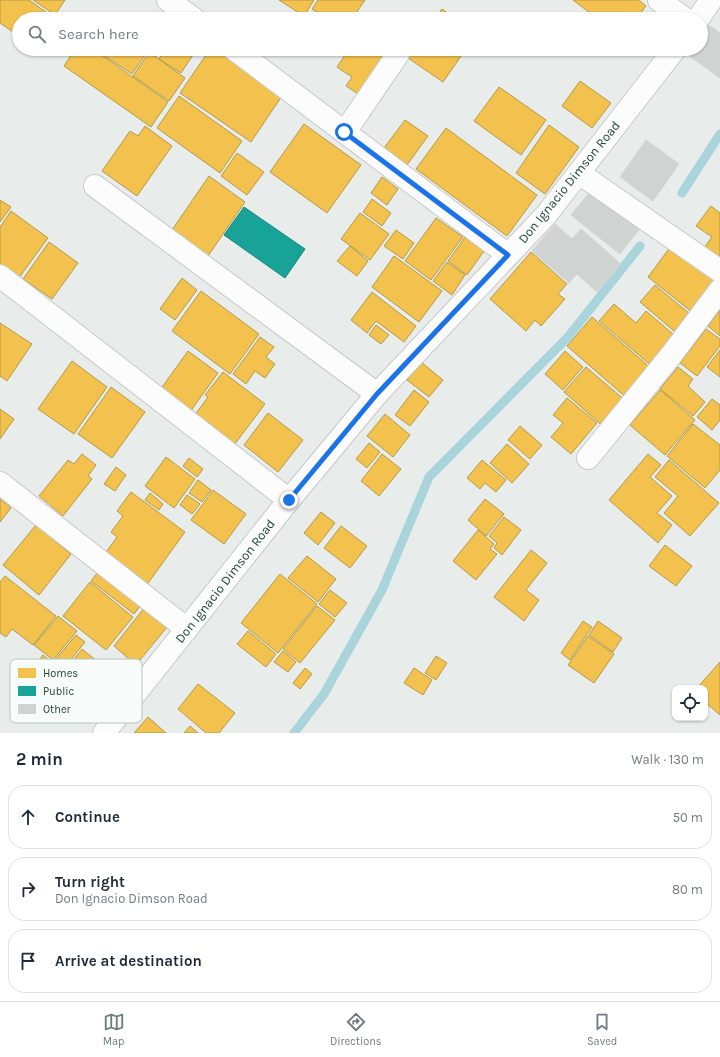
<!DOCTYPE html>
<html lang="en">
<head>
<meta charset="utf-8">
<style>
	body { margin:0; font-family:Karla,sans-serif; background:#f6f6f7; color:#1f2937 }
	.controls { position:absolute; right:12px; bottom:12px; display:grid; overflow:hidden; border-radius:8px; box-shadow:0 1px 3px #0004 }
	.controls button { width:36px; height:36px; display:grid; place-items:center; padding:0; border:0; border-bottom:1px solid #e0e1e3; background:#fff; color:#1f2937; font:20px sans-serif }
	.stop { position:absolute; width:12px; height:12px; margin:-9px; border:3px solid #1a73e8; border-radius:50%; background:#fff }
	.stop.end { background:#1a73e8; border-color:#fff; box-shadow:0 1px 4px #0008 }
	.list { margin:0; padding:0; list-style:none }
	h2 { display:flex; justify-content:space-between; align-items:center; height:52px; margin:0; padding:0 16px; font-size:17px }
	h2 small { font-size:13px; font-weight:400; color:#747a83 }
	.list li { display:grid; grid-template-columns:26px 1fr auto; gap:12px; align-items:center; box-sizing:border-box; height:64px; margin:0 8px 8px; padding:0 8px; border:1px solid #e0e1e3; border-radius:16px }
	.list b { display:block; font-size:15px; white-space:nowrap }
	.list p { margin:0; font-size:13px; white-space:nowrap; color:#747a83 }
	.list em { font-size:13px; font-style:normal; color:#747a83 }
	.icon { flex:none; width:22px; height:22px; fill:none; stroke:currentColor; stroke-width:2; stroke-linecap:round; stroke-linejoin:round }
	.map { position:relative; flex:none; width:720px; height:733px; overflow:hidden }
	.search { position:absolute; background:#fff; box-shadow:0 1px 3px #0004; left:12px; right:12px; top:12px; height:44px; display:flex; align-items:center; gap:10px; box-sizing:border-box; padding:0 14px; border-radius:22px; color:#747a83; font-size:15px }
	.sheet { height:268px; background:#fff }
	nav { display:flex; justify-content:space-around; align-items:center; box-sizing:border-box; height:56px; border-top:1px solid #e0e1e3; background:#fff; font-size:11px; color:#747a83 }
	nav a { display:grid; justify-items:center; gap:2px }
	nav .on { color:#697e78 }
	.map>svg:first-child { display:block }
</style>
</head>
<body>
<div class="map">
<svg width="720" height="733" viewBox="0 0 720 733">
	<rect width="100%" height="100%" fill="#e8edeb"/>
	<g fill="#f2c14e" stroke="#b49b48">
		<path d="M0,0H29L53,17L52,19H19V36L0,23Z"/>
		<path d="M33,0H65L55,15Z"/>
		<path d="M279,0H314L304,16Z"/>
		<path d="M318,0H365L352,19H328L312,9Z"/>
		<path d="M573,0H639L646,6L636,19H598Z"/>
		<path d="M442,9L456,19H435Z"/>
		<path d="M373,12L384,19H368Z"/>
		<path d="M75,49H93L168,102L151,127L64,66Z"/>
		<path d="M107,49H149L132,74L103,55Z"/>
		<path d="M166,49H197L181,73L159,59Z"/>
		<path d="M210,49H226L286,90L251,142L180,93Z"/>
		<path d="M349,49H394L363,97L346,86L352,77L337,67Z"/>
		<path d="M414,49H466L443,82L408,58Z"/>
		<path d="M149,52L185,78L169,101L133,76Z"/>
		<path d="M580,81L611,103L592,128L562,106Z"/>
		<path d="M499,87L546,120L521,155L474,121Z"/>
		<path d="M179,96L242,141L220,173L157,128Z"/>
		<path d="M405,120L428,136L407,165L384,148Z"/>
		<path d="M304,124L361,165L327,213L270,172Z"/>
		<path d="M549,125L579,147L545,194L516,173Z"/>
		<path d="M145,126L172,146L137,196L102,171L130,131L138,136Z"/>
		<path d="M446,128L537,195L507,236L416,169Z"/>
		<path d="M237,153L264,172L247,195L221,176Z"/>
		<path d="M209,176L245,202L208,256L172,230Z"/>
		<path d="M382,177L398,189L387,205L371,193Z"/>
		<path d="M372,199L391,213L382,226L363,212Z"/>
		<path d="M0,200L11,207L0,222Z"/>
		<path d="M711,206L720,213V261L704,248L712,237L696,226Z"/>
		<path d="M11,211L48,238L16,282L0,271V227Z"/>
		<path d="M360,213L389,234L370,260L341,239Z"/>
		<path d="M436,218L463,237L431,280L405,261Z"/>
		<path d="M396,230L414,243L403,259L384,246Z"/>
		<path d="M468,233L487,247L467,275L448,261Z"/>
		<path d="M49,242L78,263L52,299L23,279Z"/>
		<path d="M674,242L720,274L693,313L648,277Z"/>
		<path d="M350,246L368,261L357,276L337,261Z"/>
		<path d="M531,252L567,284L558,294L565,299L541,326L535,320L526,331L490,299Z"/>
		<path d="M394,256L442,291L419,322L372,287Z"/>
		<path d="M447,262L465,275L452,295L433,281Z"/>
		<path d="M182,278L197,290L175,320L160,309Z"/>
		<path d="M655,285L696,319L681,337L640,302Z"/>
		<path d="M201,291L259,334L230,374L172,331Z"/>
		<path d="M372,292L416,326L404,342L376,321L367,333L351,320Z"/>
		<path d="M614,304L636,323L646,311L680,340L655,369L599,321Z"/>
		<path d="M720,310V336L708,326Z"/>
		<path d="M592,317L654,371L629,400L567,346Z"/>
		<path d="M0,323L32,344L7,381L0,376Z"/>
		<path d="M376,325L389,335L381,344L369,335Z"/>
		<path d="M706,329L720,339V346L697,376L680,363Z"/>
		<path d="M260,337L274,347L266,357L275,364L265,378L255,371L246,384L233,374Z"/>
		<path d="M720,350V377L707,367Z"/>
		<path d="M188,351L218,373L190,412L160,390Z"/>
		<path d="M565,351L583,367L563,390L545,374Z"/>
		<path d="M72,361L107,387L74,434L38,409Z"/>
		<path d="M421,362L443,380L429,397L407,380Z"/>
		<path d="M586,367L627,402L605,428L564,392Z"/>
		<path d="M678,367L693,379L688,386L705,402L693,416L660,389Z"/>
		<path d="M223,372L265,404L231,449L192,419L208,397L205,395Z"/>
		<path d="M111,387L145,412L112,458L78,434Z"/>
		<path d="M414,390L429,402L410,426L395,415Z"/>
		<path d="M660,390L695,420L665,455L630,425Z"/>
		<path d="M567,398L597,423L571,454L551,437L563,423L553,415Z"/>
		<path d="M712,399L720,405V420L712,430L697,417Z"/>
		<path d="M0,409L14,419L0,439Z"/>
		<path d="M268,413L303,440L278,472L244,445Z"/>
		<path d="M385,414L410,435L393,457L367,436Z"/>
		<path d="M693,424L720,445V470L705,488L667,456Z"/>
		<path d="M520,426L542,445L530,459L508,440Z"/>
		<path d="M369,443L380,452L367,468L356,459Z"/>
		<path d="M507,444L529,464L512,483L490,463Z"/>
		<path d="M82,454L96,465L88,476L92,479L63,516L39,496L68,460L74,464Z"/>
		<path d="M382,454L401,469L379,496L361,481Z"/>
		<path d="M648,454L661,465L650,477L672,496L657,513L672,525L658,543L609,500Z"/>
		<path d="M166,457L195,479L174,508L145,486Z"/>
		<path d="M189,458L203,469L197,477L183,466Z"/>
		<path d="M482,460L506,480L496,492L485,483L480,489L467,478Z"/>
		<path d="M669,460L719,503L690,536L664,513L678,496L655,477Z"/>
		<path d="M116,467L126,475L115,491L104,484Z"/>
		<path d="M198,480L211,490L202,502L189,493Z"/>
		<path d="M213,490L246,514L224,544L191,520Z"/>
		<path d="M131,492L185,532L146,586L104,555L117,537L111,532L123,516L117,511Z"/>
		<path d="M150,493L163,504L159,510L145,500Z"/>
		<path d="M187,495L200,504L192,514L180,505Z"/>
		<path d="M0,499L11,508L0,522Z"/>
		<path d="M485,499L504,514L486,536L468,520Z"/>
		<path d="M321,512L335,523L318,545L304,533Z"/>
		<path d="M504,517L521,530L502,555L494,548L497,543L489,536Z"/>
		<path d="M36,525L71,554L39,595L3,565Z"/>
		<path d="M341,526L367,546L350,568L324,548Z"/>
		<path d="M478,530L494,544L490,549L497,554L476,580L453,561Z"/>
		<path d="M665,545L692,566L676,586L649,566Z"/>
		<path d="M531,550L547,563L526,590L539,600L524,621L494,597Z"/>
		<path d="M307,556L336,579L318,602L288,578Z"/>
		<path d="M102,567L144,601L134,614L91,581Z"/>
		<path d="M280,574L317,604L278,653L241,623Z"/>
		<path d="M5,576L56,616L33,645L12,629L6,637L0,633V582Z"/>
		<path d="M90,582L133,617L106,650L63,616Z"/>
		<path d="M330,590L347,603L335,617L319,604Z"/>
		<path d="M149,602L172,621L136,665L114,646Z"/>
		<path d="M317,606L335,620L300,663L283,649Z"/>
		<path d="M58,616L77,631L53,660L34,645Z"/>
		<path d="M583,621L592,627L570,660L561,653Z"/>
		<path d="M598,621L622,638L613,652L589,635Z"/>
		<path d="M248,631L276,654L266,667L237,644Z"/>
		<path d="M76,635L85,642L64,668L54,661Z"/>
		<path d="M588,636L614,654L594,683L568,665Z"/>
		<path d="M82,649L103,666L80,695L64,682L70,675L65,670Z"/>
		<path d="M283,651L296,662L288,672L274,662Z"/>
		<path d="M43,655L67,675L56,689L32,669Z"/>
		<path d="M436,656L447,663L436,680L425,673Z"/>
		<path d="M720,662V715L705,702V688H697Z"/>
		<path d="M305,668L312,674L300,689L293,683Z"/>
		<path d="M414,668L432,680L423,695L404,683Z"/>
		<path d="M198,684L235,713L219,733H206L178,709Z"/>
		<path d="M148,717L166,733H134Z"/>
		<path d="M190,726L198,733H184Z"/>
	</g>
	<path fill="#17a398" stroke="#1b867c" d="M244,207L305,249L285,278L224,235Z"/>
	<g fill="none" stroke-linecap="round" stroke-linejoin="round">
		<g stroke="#a9d4db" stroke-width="9">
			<path d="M682,193L720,134"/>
			<path d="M294,733L324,694L382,590L429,477L568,337L640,246"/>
		</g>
	</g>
	<g fill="#cfd4d2" stroke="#d1d6d4">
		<path d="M709,25L720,33V78L688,55L692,49H701V36Z"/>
		<path d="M646,140L679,164L653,201L620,177Z"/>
		<path d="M593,188L642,226L620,254L571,215Z"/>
		<path d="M555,224L572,239L581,229L621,264L597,292L577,274L569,283L532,251Z"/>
	</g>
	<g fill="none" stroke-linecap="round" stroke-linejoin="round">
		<defs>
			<g id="minor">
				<path d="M168,0L194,19"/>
				<path d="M659,0L685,19"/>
				<path d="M698,19L711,0"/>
				<path d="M234,49L508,255"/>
				<path d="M345,132L398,54"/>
				<path d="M579,173L720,271"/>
				<path d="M95,186L377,394"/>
				<path d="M0,276L289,500"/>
				<path d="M588,458L672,354L720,290"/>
				<path d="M0,483L187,629"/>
				<path d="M104,733L289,500L377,394L546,215L675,49"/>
			</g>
		</defs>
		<use href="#minor" stroke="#c5cac8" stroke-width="24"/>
		<use href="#minor" stroke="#fcfcfc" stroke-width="22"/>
	</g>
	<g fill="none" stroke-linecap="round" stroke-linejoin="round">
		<path stroke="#1a73e8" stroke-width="5" d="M289,500L377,394L508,255L344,132"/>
	</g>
	<g text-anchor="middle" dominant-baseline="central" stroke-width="4" stroke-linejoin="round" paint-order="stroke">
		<g font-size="13" fill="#24423a" stroke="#f7fbf9">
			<text transform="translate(569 182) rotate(-51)">Don Ignacio Dimson Road</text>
			<text transform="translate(225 581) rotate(-52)">Don Ignacio Dimson Road</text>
		</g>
	</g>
	<rect x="10" y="659" width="132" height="64" rx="6" fill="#f7fbf9" stroke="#b8c4c0" stroke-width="1"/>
	<rect x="18" y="668" width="18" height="10" fill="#f2c14e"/>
	<rect x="18" y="686" width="18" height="10" fill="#17a398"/>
	<rect x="18" y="704" width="18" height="10" fill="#cfd4d2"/>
	<g font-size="11" fill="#24423a">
		<text x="43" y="677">Homes</text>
		<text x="43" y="695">Public</text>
		<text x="43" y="713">Other</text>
	</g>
</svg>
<div class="controls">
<button><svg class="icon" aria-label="locate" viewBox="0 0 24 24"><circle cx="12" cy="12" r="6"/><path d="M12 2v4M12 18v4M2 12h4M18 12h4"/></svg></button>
</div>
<div class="stop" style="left:344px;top:132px"></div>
<div class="stop end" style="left:289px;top:500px"></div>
<div class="search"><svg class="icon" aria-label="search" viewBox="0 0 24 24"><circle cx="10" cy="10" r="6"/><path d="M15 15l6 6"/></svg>Search here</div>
</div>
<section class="sheet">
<h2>2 min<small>Walk · 130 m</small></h2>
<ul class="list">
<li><svg class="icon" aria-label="ahead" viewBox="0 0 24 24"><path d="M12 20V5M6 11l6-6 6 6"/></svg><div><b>Continue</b></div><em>50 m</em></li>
<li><svg class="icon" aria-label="right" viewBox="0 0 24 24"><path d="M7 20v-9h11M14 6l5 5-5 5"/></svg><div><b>Turn right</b><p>Don Ignacio Dimson Road</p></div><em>80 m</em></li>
<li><svg class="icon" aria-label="arrive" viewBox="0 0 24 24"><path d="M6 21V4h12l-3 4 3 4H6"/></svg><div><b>Arrive at destination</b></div></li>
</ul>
</section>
<nav>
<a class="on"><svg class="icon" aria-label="map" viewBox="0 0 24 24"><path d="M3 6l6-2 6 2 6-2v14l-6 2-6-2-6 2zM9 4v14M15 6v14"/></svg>Map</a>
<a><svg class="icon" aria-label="directions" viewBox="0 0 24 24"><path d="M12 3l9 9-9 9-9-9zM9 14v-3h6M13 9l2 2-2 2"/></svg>Directions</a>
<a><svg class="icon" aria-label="saved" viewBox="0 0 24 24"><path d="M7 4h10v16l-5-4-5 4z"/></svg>Saved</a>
</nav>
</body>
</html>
